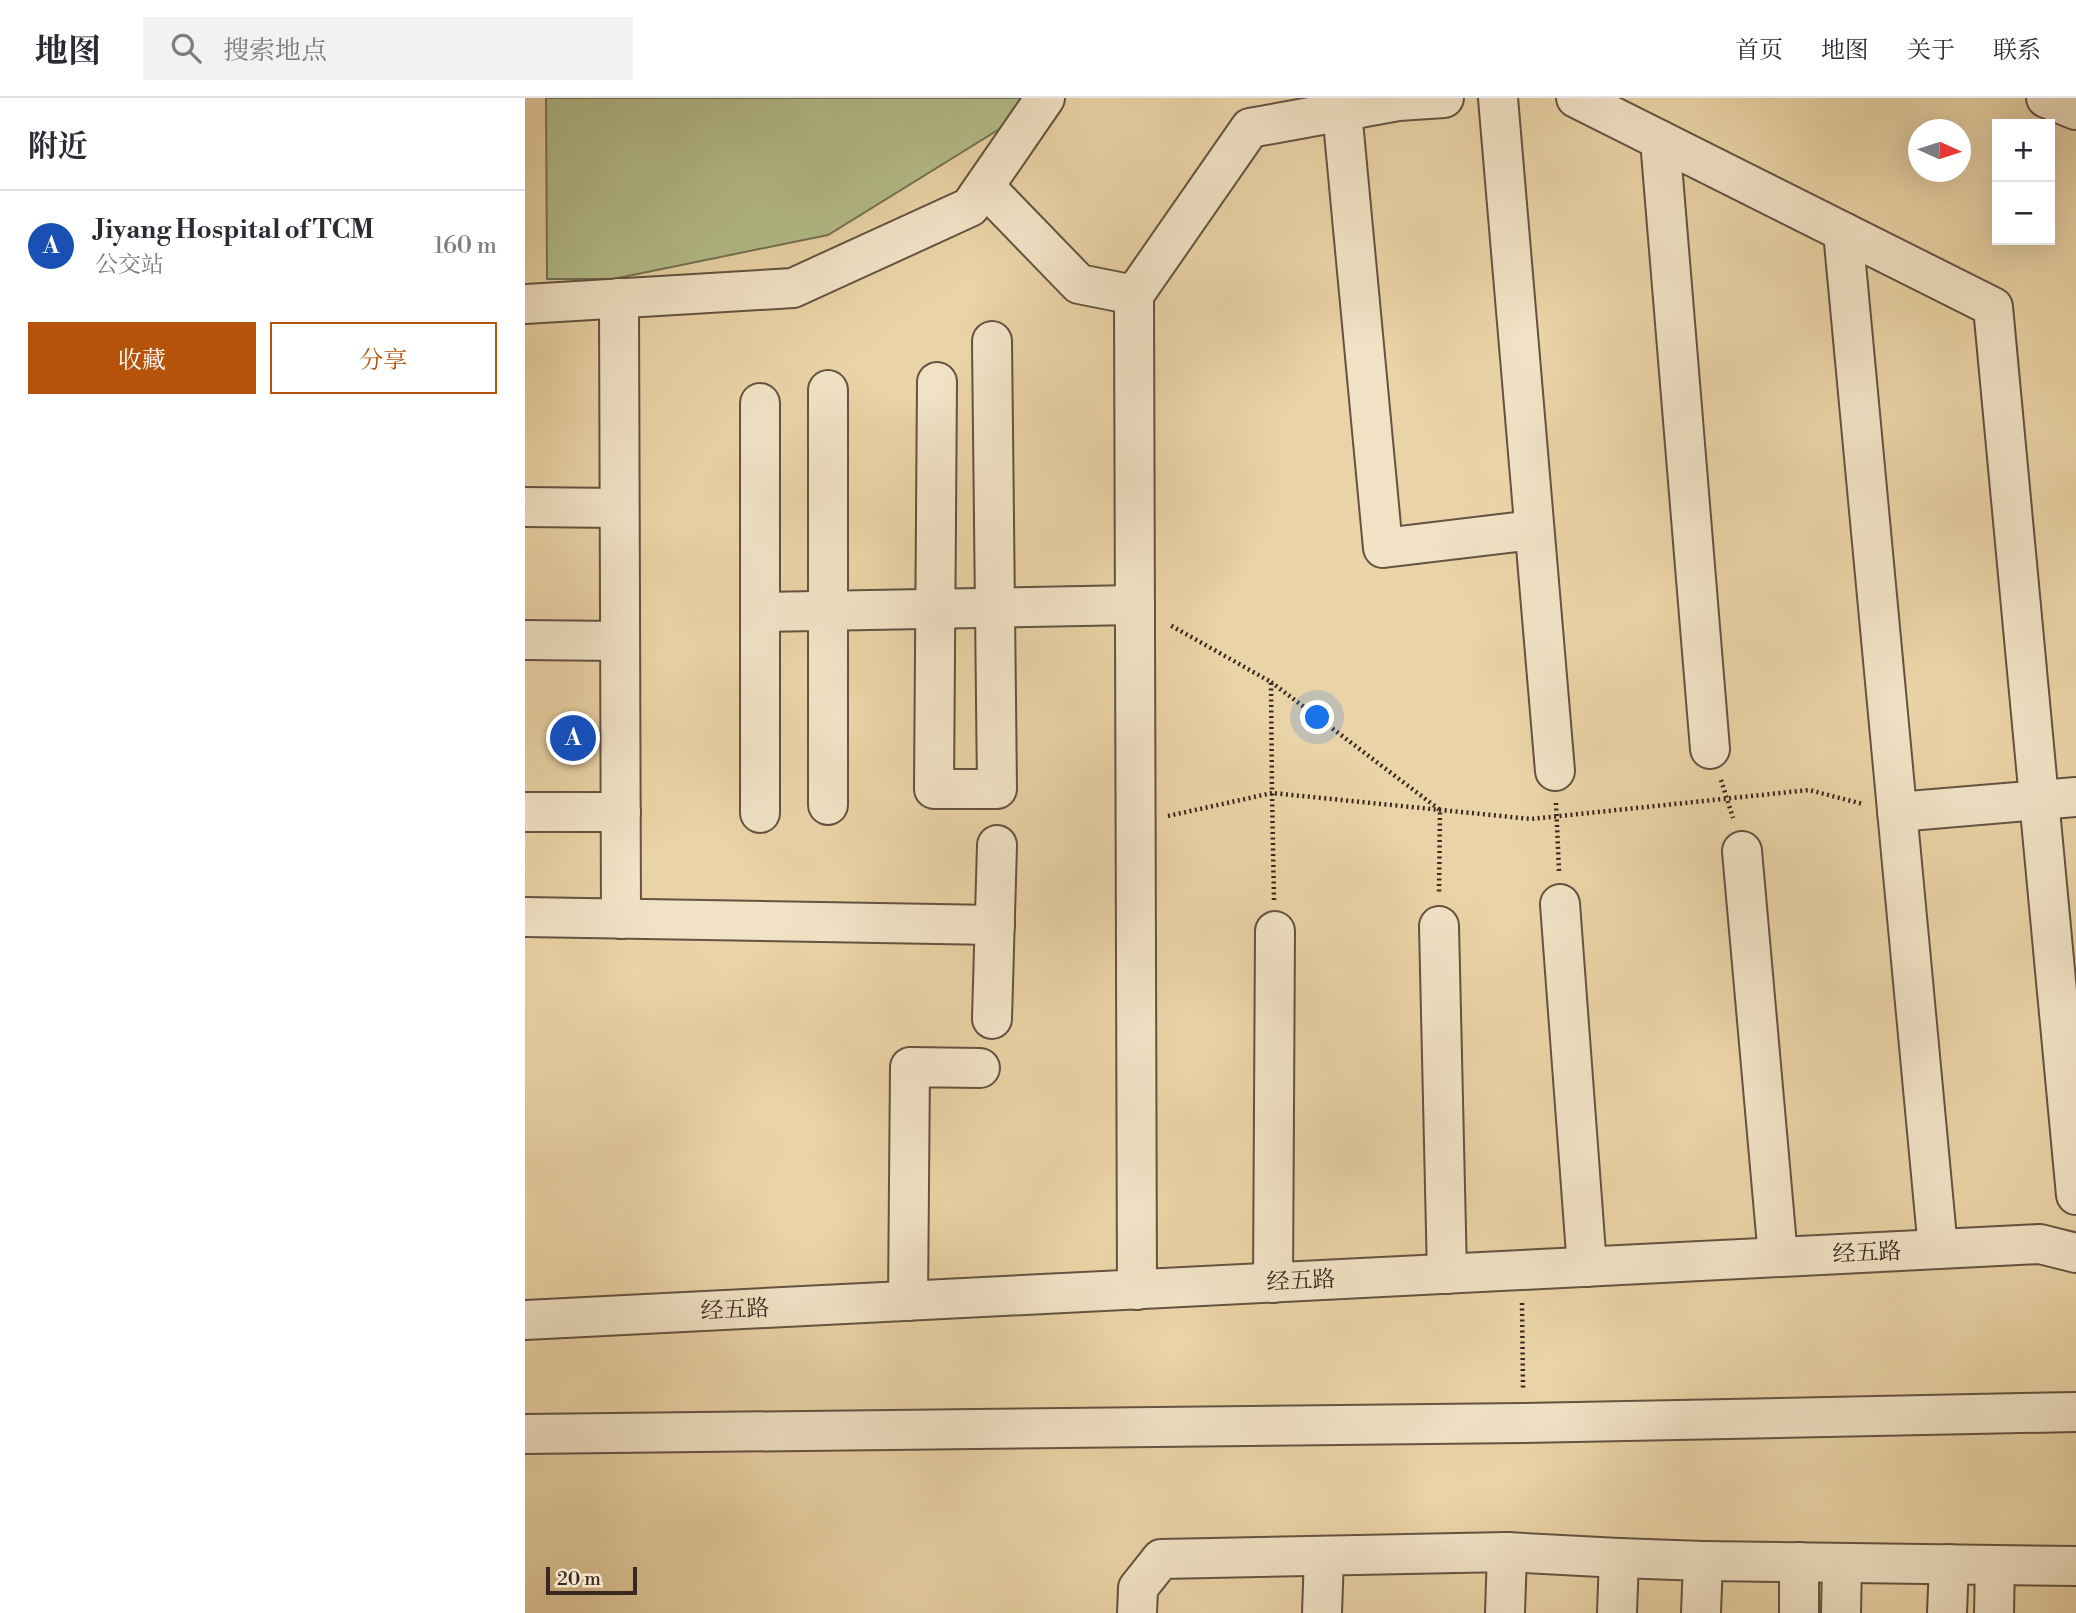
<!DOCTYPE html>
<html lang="zh">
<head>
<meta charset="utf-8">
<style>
	body { margin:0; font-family:"Libre Bodoni","Noto Serif SC",serif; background:#f2f2f3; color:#2b2b33 }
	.controls { position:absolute; right:21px; top:21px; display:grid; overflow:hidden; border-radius:0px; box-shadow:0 7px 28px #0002 }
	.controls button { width:63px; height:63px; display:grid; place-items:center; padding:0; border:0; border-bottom:2px solid #e1e1e2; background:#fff; color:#2b2b33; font:35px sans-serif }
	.compass { position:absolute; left:1383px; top:21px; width:63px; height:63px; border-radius:50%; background:#fff; box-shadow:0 7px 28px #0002; rotate:93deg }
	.scale { position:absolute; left:21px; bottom:18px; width:91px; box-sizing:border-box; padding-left:7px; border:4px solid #382821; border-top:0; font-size:19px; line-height:24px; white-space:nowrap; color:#382821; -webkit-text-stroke:5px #f1e2c5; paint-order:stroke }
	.you { position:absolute; left:793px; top:620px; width:24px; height:24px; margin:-18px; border:5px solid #fff; border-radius:50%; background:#1a73e8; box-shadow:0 0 0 10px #1a73e833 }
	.badge { display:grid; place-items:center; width:46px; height:46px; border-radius:50%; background:#b45309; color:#fff; font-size:23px; font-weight:700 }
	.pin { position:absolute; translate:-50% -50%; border:4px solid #fff; box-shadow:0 2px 7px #0006 }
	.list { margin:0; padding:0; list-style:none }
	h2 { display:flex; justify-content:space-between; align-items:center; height:91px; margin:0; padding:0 28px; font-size:30px }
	h2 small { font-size:23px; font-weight:400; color:#7c7c81 }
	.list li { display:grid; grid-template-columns:46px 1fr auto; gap:21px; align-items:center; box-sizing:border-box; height:112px; padding:0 28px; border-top:2px solid #e1e1e2 }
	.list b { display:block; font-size:26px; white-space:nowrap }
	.list p { margin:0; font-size:23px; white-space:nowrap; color:#7c7c81 }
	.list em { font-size:23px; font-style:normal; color:#7c7c81 }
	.actions { display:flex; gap:14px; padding:21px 28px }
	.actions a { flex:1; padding:16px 0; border:2px solid #b45309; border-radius:0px; text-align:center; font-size:24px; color:#b45309 }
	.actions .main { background:#b45309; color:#fff }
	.icon { flex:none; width:38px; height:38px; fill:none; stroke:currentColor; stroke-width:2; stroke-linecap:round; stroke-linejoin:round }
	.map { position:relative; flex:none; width:1551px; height:1515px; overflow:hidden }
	header { display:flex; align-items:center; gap:42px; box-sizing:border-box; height:98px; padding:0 35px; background:#fff; border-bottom:2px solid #e1e1e2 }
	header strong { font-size:33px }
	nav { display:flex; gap:38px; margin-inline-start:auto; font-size:24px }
	.search { width:490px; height:63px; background:#f2f2f3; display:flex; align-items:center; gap:18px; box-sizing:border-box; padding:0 24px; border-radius:0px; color:#7c7c81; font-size:26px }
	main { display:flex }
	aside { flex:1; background:#fff }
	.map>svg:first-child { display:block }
</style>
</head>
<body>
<header>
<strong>地图</strong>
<div class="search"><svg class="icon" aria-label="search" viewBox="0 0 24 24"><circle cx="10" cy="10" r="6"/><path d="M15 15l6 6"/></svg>搜索地点</div>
<nav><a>首页</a><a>地图</a><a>关于</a><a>联系</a></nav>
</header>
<main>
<aside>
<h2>附近<small></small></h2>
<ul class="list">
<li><span class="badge" style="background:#1a4fb4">A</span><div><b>Jiyang Hospital of TCM</b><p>公交站</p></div><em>160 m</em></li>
</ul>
<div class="actions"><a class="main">收藏</a><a>分享</a></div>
</aside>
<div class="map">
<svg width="1551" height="1515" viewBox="0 0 1551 1515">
	<rect width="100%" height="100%" fill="#ead3a6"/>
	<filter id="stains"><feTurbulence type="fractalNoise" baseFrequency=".00286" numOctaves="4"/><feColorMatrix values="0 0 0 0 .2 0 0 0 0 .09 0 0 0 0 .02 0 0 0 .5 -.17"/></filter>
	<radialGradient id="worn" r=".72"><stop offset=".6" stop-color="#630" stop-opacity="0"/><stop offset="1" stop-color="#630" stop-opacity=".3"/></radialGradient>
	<path fill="#b3bd89" stroke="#767255" stroke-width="2" d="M21,0H509L507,11L303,137L88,181H22Z"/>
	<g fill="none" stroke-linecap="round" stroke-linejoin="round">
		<defs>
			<g id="minor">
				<path d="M973,0L1030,673"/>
				<path d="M1051,0L1468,209L1551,1097"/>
				<path d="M1521,0L1551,12"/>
				<path d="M817,13L858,450L1009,432"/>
				<path d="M1135,42L1185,651"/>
				<path d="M461,90L554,186L609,197L725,30L873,3L919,0"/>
				<path d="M1318,134L1413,1151"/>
				<path d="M609,197L612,1192"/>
				<path d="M94,200L96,821"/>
				<path d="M0,206L268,190L445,109L520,0"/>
				<path d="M412,284L409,691H472L467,243"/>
				<path d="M235,305V715"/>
				<path d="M0,409L94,410"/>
				<path d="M236,514L610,507"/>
				<path d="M0,542L95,543"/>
				<path d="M303,707V292"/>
				<path d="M0,714H96"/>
				<path d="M1372,714L1551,699"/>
				<path d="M1217,753L1253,1159"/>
				<path d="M1035,806L1062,1169"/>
				<path d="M0,819L470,827"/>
				<path d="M914,828L922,1176"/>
				<path d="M467,921L472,747"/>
				<path d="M748,1185L750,833"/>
				<path d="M383,1203L385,969L455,970"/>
				<path d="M0,1222L1515,1146L1551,1155"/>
				<path d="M0,1336L998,1325L1551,1314"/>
				<path d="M982,1454L1094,1460"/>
				<path d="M1178,1463L1551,1468"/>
				<path d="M612,1515L613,1490L636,1461L982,1454L980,1515"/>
				<path d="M797,1515L799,1458"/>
				<path d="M1092,1515L1094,1460L1178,1463L1176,1515"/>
				<path d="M1274,1515V1464"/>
				<path d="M1316,1515L1317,1465"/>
				<path d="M1422,1515L1424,1466"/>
				<path d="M1469,1515L1470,1467"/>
			</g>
		</defs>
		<use href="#minor" stroke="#645342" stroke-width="42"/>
		<g stroke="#382821" stroke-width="4.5" stroke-dasharray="2 3.5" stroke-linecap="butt">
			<path d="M746,584L915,712L914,795"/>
			<path d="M1196,682L1208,720"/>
			<path d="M1031,705L1034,773"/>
			<path d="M643,718L747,695L746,584L645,527"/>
			<path d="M749,802L747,695L1006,721L1284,692L1338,706"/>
			<path d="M997,1205L998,1290"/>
		</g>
		<use href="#minor" stroke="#f1e2c5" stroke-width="38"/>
	</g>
	<g text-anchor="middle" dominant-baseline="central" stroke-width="5" stroke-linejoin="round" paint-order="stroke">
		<g font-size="23" fill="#382821" stroke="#f1e2c5">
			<text transform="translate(1342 1155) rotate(-3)">经五路</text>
			<text transform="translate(776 1183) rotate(-3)">经五路</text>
			<text transform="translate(210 1212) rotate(-3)">经五路</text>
		</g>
	</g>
	<rect width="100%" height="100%" filter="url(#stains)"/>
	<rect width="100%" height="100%" fill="url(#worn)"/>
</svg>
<div class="controls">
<button>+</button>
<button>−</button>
</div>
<svg class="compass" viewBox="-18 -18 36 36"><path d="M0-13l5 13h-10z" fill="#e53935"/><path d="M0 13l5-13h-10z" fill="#7c7c81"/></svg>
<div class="scale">20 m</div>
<div class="you"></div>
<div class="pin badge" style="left:48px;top:640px;background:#1a4fb4">A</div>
</div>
</main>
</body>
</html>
